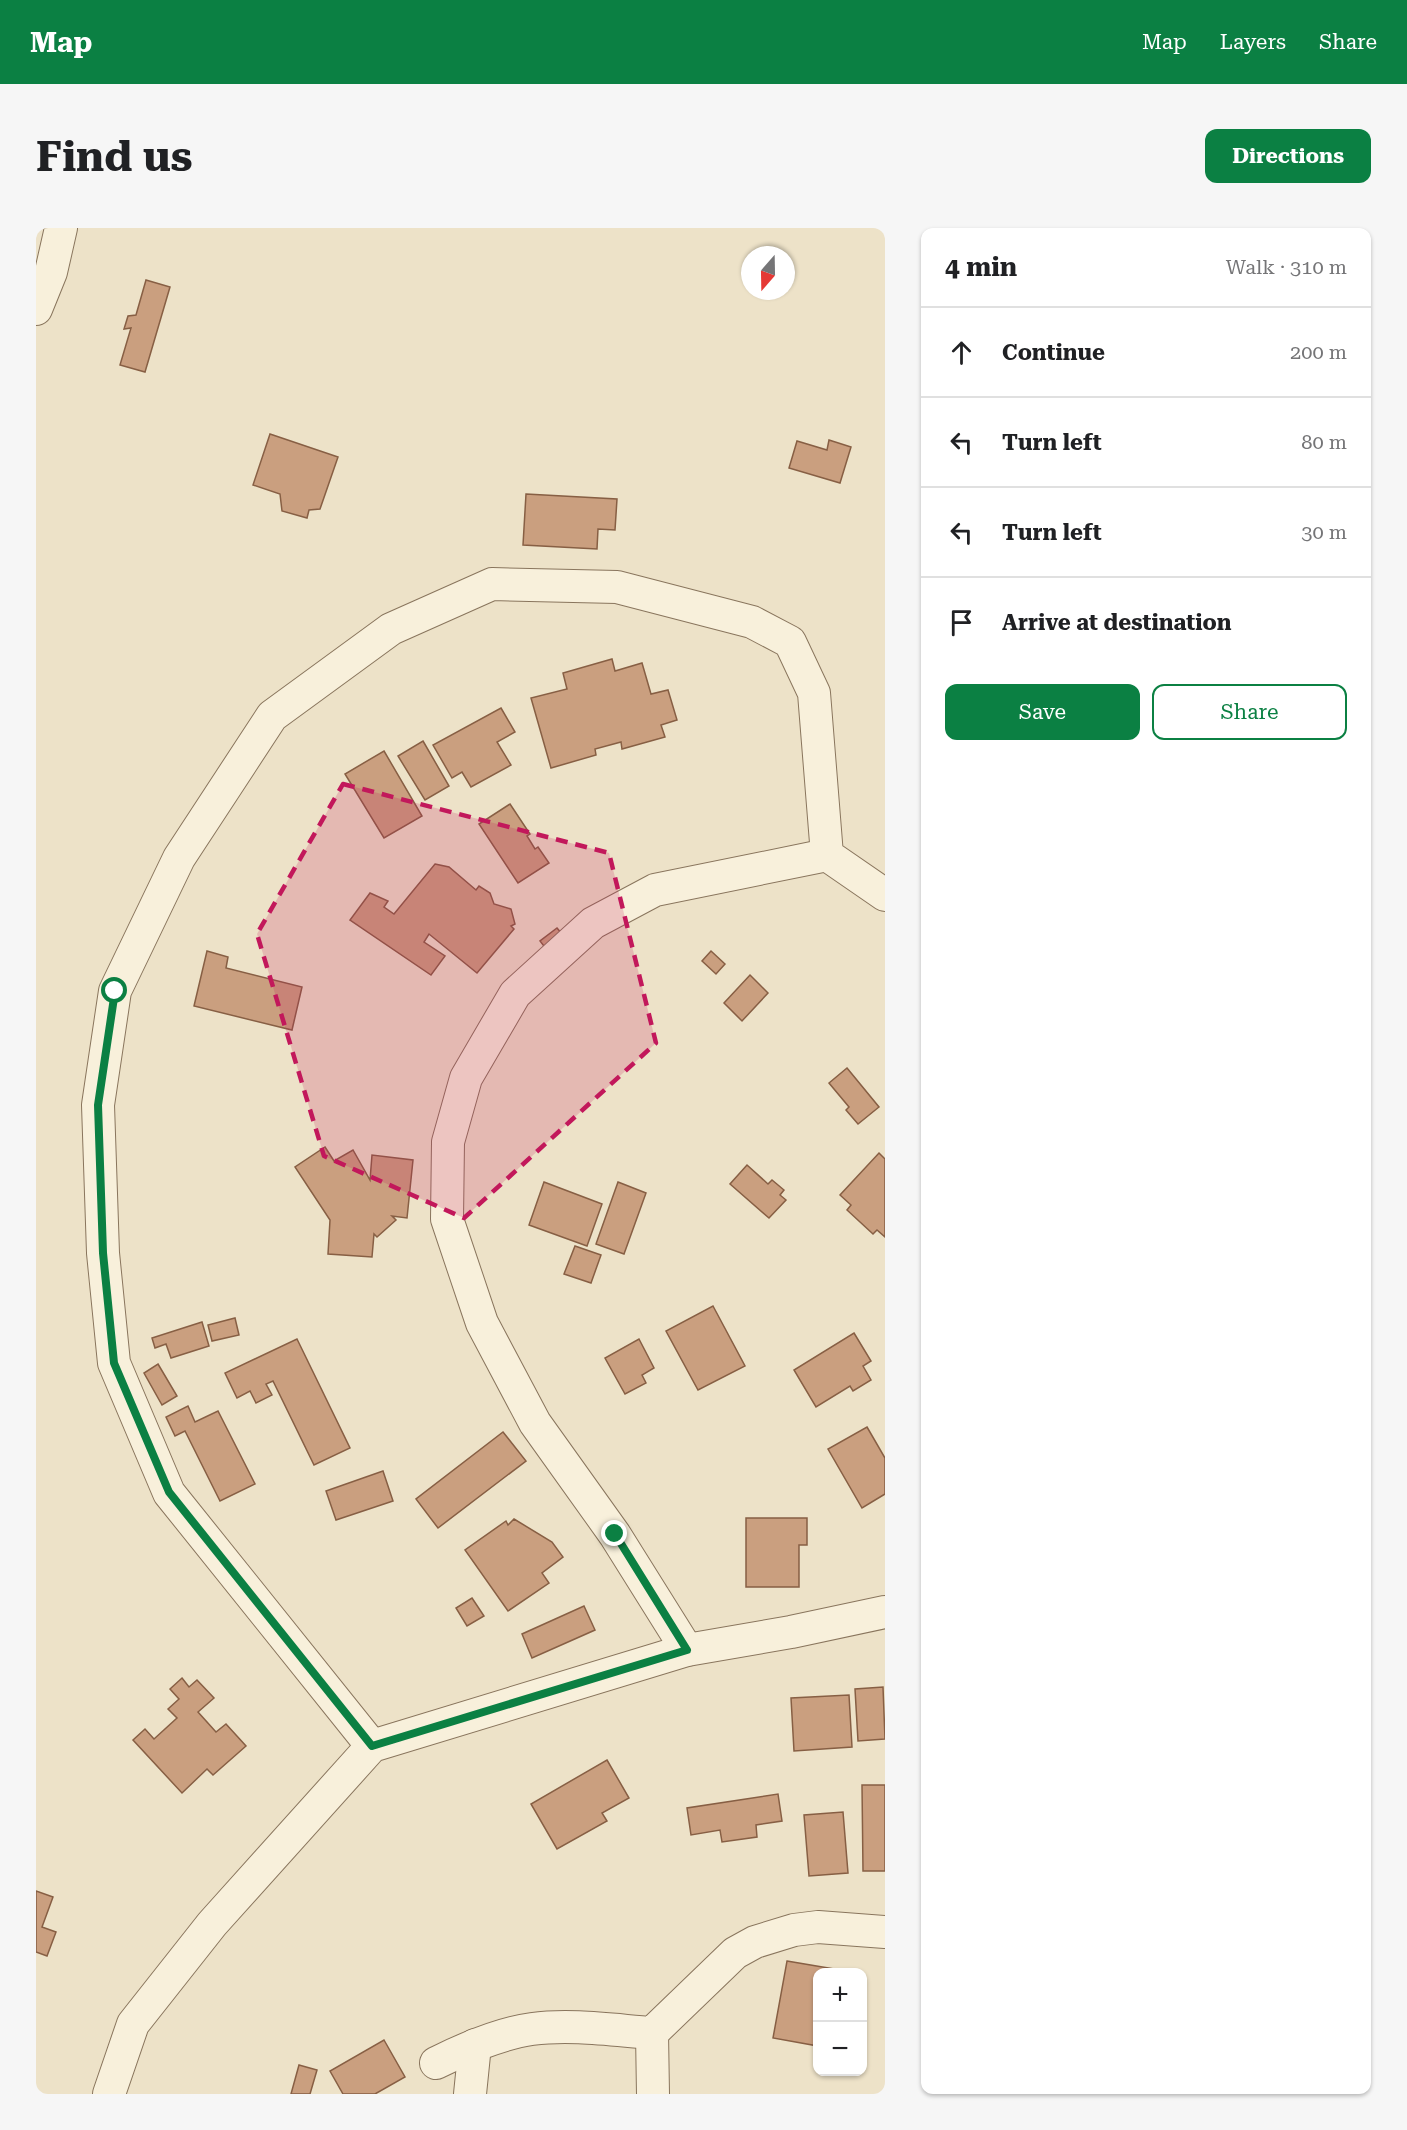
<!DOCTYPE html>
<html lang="en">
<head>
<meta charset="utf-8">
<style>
	body { margin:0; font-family:"Roboto Serif",serif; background:#f6f6f6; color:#202124 }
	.controls { position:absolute; right:18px; bottom:18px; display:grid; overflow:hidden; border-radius:12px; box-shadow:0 2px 4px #0004 }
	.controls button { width:54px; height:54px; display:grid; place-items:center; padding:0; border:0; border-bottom:2px solid #e0e0e0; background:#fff; color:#202124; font:30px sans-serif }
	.compass { position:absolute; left:705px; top:18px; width:54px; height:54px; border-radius:50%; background:#fff; box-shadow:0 2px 4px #0004; rotate:200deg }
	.stop { position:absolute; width:18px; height:18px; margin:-14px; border:4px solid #0b8043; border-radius:50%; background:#fff }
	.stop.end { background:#0b8043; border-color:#fff; box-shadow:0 2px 6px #0008 }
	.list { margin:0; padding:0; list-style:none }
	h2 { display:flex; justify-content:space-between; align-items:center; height:78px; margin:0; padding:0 24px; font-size:26px }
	h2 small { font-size:20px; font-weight:400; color:#757577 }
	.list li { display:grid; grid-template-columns:39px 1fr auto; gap:18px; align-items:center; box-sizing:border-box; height:90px; padding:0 24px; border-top:2px solid #e0e0e0 }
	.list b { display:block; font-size:22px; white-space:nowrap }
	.list em { font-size:20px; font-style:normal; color:#757577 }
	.actions { display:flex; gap:12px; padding:18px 24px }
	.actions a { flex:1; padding:14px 0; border:2px solid #0b8043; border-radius:12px; text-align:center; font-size:21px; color:#0b8043 }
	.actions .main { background:#0b8043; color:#fff }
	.icon { flex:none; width:33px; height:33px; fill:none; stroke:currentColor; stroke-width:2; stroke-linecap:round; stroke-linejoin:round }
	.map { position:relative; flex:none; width:849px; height:1866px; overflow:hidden; border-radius:12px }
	header { display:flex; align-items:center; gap:36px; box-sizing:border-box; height:84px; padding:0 30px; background:#0b8043; color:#fff }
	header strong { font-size:28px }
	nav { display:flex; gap:33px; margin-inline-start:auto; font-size:21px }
	.intro { display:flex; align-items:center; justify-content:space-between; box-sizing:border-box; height:144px; padding:0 36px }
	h1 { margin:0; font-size:42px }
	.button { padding:15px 27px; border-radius:12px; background:#0b8043; color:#fff; font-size:21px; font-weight:700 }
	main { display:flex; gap:36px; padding:0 36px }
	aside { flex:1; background:#fff; border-radius:12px; box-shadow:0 2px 4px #0004 }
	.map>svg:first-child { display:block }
</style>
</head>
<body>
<header>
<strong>Map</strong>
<nav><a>Map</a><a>Layers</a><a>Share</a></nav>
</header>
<div class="intro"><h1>Find us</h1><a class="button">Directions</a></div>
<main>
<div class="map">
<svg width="849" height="1866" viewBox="0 0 849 1866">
	<rect width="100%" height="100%" fill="#ede2c8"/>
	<g fill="#ca9f7f" stroke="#875f44" stroke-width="1.5">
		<path d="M110,52L134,59L109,144L84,137L95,100L88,101L92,88L100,87Z"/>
		<path d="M234,206L302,229L284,281L273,282L271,290L246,283L244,266L217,257Z"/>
		<path d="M793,212L815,219L804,255L753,240L761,213L791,222Z"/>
		<path d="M490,266L581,271L579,302L562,301L561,321L487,317Z"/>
		<path d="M576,431L579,443L606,435L615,466L632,462L641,492L625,497L629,509L586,521L585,514L559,521L560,527L515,540L495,470L531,461L527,445Z"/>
		<path d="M465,480L479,504L461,514L475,537L435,559L426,544L416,550L397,517Z"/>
		<path d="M387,513L413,558L389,572L362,528Z"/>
		<path d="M348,523L386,588L348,610L309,546Z"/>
		<path d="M474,576L494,606L491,608L499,621L502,619L513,635L482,655L443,596Z"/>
		<path d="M399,636L413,639L440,662L443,658L454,665L458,676L475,681L479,696L475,698L478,701L441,745L393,706L388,714L409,728L395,747L314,692L334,665L352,673L348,679L358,686Z"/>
		<path d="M521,700L531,712L514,726L504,713Z"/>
		<path d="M171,723L192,729L190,740L266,759L256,802L158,778Z"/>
		<path d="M675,723L689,736L680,746L666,733Z"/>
		<path d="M714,747L732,765L706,793L688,775Z"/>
		<path d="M811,840L843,879L822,896L810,882L813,879L793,855Z"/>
		<path d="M289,919L298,933L317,922L334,952L336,927L377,932L371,990L356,988L360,992L341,1009L338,1006L336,1029L292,1026L294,992L259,939Z"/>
		<path d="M843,925L849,931V1009L841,1002L837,1006L811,982L815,977L804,967Z"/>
		<path d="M711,937L732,956L736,952L748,962L744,967L750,972L733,990L694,956Z"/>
		<path d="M508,954L566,976L551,1018L493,997Z"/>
		<path d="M582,954L610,965L588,1026L560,1016Z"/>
		<path d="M539,1018L565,1027L555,1055L528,1046Z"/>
		<path d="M677,1078L709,1138L662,1162L630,1103Z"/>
		<path d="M199,1090L203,1107L176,1113L172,1097Z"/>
		<path d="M166,1094L173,1118L135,1130L130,1116L119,1120L116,1110Z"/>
		<path d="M818,1105L835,1133L827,1138L835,1152L817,1163L814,1158L780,1179L758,1142Z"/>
		<path d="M261,1111L314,1220L278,1237L237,1153L230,1156L236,1167L220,1175L214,1163L201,1170L189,1145Z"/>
		<path d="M603,1111L618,1140L606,1147L610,1155L589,1166L569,1130Z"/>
		<path d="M122,1136L141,1168L126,1177L108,1145Z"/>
		<path d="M152,1178L159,1194L182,1183L219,1256L184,1273L149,1203L139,1208L130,1189Z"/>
		<path d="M831,1199L849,1230V1266L826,1280L792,1221Z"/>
		<path d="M467,1204L490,1233L402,1300L380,1271Z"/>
		<path d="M347,1243L357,1273L300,1292L290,1263Z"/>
		<path d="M710,1290H771V1317H763V1359H710Z"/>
		<path d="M478,1291L516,1314L527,1329L506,1345L513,1355L472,1383L429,1322L470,1293L472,1297Z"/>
		<path d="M436,1370L448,1388L431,1398L420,1380Z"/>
		<path d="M548,1378L559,1402L496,1430L486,1406Z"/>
		<path d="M146,1450L153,1459L161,1452L178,1470L162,1484L180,1504L190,1496L210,1518L177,1547L171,1541L146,1565L97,1512L109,1501L118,1511L141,1490L132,1481L143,1471L134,1461Z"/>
		<path d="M847,1459L849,1511L822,1513L819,1461Z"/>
		<path d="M813,1467L816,1519L758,1523L755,1470Z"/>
		<path d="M571,1532L593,1570L566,1585L571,1593L521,1621L495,1576Z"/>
		<path d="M826,1557H849V1643H827Z"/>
		<path d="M742,1566L746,1593L720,1597L721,1609L686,1614L684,1602L655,1607L651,1580Z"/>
		<path d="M807,1584L812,1645L773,1648L768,1587Z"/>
		<path d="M0,1663L17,1669L6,1699L20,1704L11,1728L0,1724Z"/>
		<path d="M751,1733L816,1744H782V1818L737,1810Z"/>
		<path d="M348,1812L369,1849L339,1866H307L294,1843Z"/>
		<path d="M263,1837L281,1842L274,1866H255Z"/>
	</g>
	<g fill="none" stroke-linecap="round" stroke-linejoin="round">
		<defs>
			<g id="street">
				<path d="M0,81L15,44L25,0"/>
				<path d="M651,1422L579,1307L499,1195L446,1095L411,991L412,914L430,850L479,766L557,695L619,662L791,627"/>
				<path d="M336,1518L133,1265L78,1135L67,1025L62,877L79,763L143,630L236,488L355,401L456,356L581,359L716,394L754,414L778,465L791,627L849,667"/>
				<path d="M616,1805L617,1866"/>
				<path d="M400,1835C426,1822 466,1805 496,1801C535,1796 576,1802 616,1805L699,1725L719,1714L758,1702L782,1699L849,1704"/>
				<path d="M73,1866L97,1796L176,1696L336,1518L651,1422L755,1404L849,1384"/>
				<path d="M434,1866L439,1817"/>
			</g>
		</defs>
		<use href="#street" stroke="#89755d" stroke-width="34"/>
		<use href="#street" stroke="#f8f0db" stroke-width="32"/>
	</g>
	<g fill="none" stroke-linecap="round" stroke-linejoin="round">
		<path stroke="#0b8043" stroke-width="8" d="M79,763L62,877L67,1025L78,1135L133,1264L336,1518L651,1422L579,1306"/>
	</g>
	<path fill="#c2185b" fill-opacity="0.2" stroke="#c2185b" stroke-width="4.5" stroke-dasharray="12 8" stroke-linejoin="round" d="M307,556L573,625L620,815L428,990L288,928L221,706Z"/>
</svg>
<div class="controls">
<button>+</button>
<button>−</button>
</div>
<svg class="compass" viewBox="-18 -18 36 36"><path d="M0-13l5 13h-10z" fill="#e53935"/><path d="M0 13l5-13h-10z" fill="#757577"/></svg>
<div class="stop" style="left:79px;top:763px"></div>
<div class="stop end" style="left:579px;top:1306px"></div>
</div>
<aside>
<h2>4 min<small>Walk · 310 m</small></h2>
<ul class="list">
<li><svg class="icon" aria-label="ahead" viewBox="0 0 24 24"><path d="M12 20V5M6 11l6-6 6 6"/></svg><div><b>Continue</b></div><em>200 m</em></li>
<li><svg class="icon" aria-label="left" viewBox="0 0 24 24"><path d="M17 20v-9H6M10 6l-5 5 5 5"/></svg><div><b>Turn left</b></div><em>80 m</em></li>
<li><svg class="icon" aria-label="left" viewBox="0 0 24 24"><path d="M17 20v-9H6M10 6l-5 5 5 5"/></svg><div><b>Turn left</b></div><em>30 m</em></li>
<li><svg class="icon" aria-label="arrive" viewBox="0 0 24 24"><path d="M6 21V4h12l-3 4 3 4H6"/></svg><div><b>Arrive at destination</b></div></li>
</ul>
<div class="actions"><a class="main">Save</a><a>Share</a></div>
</aside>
</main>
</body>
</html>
